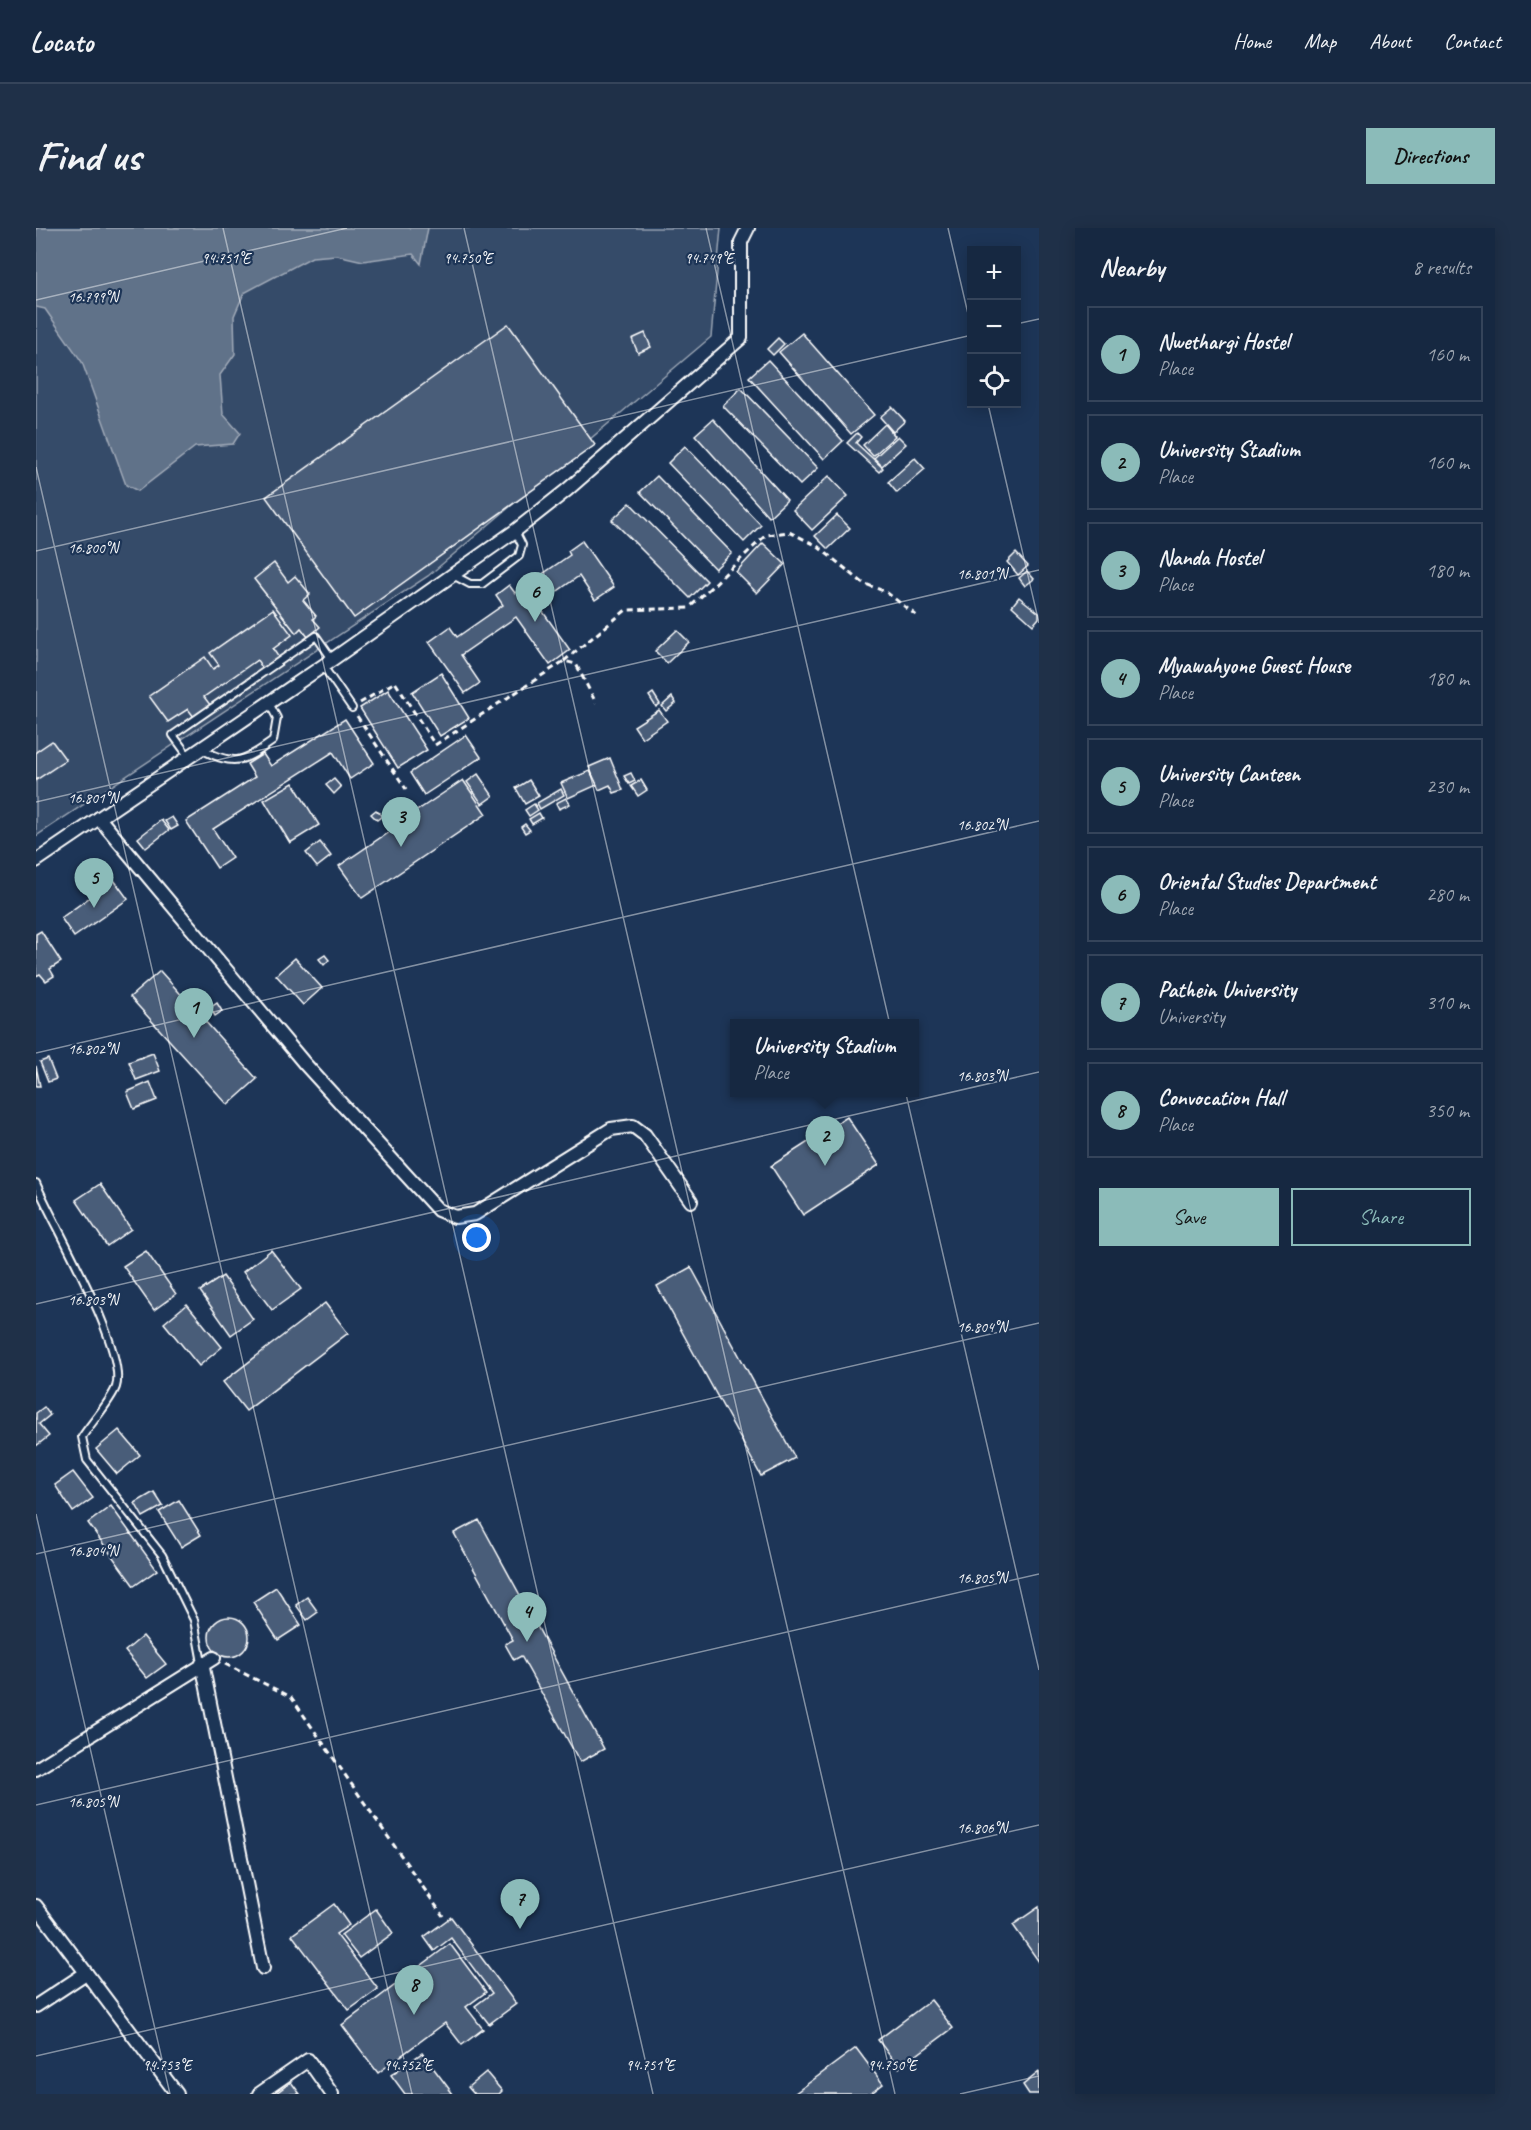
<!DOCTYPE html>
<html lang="en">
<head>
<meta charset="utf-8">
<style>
	body { margin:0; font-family:Caveat,sans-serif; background:#1f3048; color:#f1f3f6 }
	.controls { position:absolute; right:18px; top:18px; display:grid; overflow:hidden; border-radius:0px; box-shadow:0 3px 15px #0003 }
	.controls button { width:54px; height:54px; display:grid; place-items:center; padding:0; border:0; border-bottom:2px solid #35445a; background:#162841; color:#f1f3f6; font:30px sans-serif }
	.you { position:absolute; left:441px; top:1010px; width:21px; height:21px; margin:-15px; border:4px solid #fff; border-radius:50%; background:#1a73e8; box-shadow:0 0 0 9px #1a73e833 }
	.badge { display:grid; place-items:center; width:39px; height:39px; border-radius:50%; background:#8bbbb9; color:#111; font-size:20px; font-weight:700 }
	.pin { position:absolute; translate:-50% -50px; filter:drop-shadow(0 2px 3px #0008) }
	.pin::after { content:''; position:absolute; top:32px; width:21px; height:18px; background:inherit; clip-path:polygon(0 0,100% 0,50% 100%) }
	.popup { position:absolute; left:694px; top:791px; width:189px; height:78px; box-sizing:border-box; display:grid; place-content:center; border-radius:0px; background:#162841; filter:drop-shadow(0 2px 4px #0005); font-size:20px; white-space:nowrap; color:#9ea6b1 }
	.popup b { font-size:22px; color:#f1f3f6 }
	.popup::after { content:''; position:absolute; left:50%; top:100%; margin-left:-12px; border:12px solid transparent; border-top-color:#162841 }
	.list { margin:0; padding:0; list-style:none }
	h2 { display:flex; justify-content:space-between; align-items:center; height:78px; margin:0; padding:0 24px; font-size:26px }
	h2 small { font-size:20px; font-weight:400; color:#9ea6b1 }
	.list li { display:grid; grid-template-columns:39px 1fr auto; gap:18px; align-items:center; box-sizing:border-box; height:96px; margin:0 12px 12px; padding:0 12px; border:2px solid #35445a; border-radius:0px }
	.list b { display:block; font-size:22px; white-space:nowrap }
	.list p { margin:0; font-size:20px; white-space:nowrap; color:#9ea6b1 }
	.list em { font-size:20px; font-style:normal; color:#9ea6b1 }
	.actions { display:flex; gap:12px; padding:18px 24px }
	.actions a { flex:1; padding:14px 0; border:2px solid #8bbbb9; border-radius:0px; text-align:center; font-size:21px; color:#8bbbb9 }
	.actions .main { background:#8bbbb9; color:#111 }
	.icon { flex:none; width:33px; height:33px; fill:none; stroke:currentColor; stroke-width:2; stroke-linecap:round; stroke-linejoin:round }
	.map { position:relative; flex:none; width:1003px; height:1866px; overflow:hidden; border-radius:0px }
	header { display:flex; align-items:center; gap:36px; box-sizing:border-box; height:84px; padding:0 30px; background:#162841; border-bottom:2px solid #35445a }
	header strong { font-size:28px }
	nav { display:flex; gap:33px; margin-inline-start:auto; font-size:21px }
	.intro { display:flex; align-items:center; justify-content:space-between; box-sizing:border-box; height:144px; padding:0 36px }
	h1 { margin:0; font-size:42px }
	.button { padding:15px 27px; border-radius:0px; background:#8bbbb9; color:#111; font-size:21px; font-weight:700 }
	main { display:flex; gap:36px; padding:0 36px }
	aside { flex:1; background:#162841; border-radius:0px; box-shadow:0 3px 15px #0003 }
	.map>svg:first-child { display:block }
</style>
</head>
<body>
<header>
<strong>Locato</strong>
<nav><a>Home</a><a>Map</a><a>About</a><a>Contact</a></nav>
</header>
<div class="intro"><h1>Find us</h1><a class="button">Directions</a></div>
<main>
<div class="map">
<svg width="1003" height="1866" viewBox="0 0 1003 1866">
	<rect width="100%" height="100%" fill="#1d3557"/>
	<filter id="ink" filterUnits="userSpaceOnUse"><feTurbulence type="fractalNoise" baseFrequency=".0167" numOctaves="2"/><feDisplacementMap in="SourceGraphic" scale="12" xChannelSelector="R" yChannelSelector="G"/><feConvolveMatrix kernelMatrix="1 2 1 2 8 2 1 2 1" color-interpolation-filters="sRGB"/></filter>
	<g filter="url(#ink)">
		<path fill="#364b69" stroke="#9aa5b4" stroke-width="1.5" d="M0,0H685L675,109L392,348L0,608Z"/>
		<path fill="#617289" stroke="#a0aab8" stroke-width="1.5" d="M0,0H392L385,36L377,26L327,33L301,27L276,29L208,65L198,88L199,126L184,147L187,186L204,205L197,216L159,219L102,263L90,257L46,134L9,81L0,79Z"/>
		<g fill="#4a5d79" stroke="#fff" stroke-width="1.5">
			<path d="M472,96L559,217L318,390L230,269Z"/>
			<path d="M609,105L615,119L602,125L596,111Z"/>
			<path d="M766,105L838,187L815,206L743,124Z"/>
			<path d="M742,110L748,116L737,127L731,121Z"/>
			<path d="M732,132L807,213L788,231L713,149Z"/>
			<path d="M705,160L782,240L764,257L687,178Z"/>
			<path d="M856,179L869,193L857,204L844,189Z"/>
			<path d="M677,191L751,272L733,289L659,207Z"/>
			<path d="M849,196L859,208L837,228L827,217Z"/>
			<path d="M821,205L825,209L820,215L847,240L843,244L811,215Z"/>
			<path d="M862,208L870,216L846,238L838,230Z"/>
			<path d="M649,218L725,297L708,314L632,235Z"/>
			<path d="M879,230L889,241L861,265L852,254Z"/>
			<path d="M621,248L696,325L679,341L604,264Z"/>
			<path d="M793,248L812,268L776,302L757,282Z"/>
			<path d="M594,275L671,353L654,370L576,292Z"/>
			<path d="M801,287L814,300L792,321L779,308Z"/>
			<path d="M546,313L578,359L559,372L543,348L502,377L534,422L514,437L480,389L425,427L444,455L429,465L393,414L414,399L421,409L467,377L460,367L473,357L479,365L534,327L532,323Z"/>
			<path d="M727,315L749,336L721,365L700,344Z"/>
			<path d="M980,325L992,338L982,347L971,334Z"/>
			<path d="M238,335L252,354L259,348L274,366L267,372L280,388L277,391L284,399L272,409L265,400L260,405L218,351Z"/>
			<path d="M991,343L998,351L989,358L983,350Z"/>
			<path d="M983,369L1003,385V390L997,397L976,378Z"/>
			<path d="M237,381L256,407L237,421L243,430L227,441L221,432L168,469L175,478L158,489L152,481L132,494L113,468L169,429L177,441L183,437L174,425Z"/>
			<path d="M641,402L653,414L631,435L619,423Z"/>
			<path d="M405,445L433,490L404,508L376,464Z"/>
			<path d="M352,462L391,522L362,540L324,480Z"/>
			<path d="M617,465L624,476L620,479L613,468Z"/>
			<path d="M636,469L640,475L630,483L626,478Z"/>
			<path d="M623,482L631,493L606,510L598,498Z"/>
			<path d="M309,491L338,535L314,551L297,524L177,601L196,630L181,640L150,593L219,549L211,536L227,526L235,538Z"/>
			<path d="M430,507L445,529L388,567L374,545Z"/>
			<path d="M16,513L30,532L0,552V524Z"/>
			<path d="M574,530L587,562L578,565L574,557L563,562L553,539Z"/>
			<path d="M554,543L561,557L532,570L525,555Z"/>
			<path d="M595,545L599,553L593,556L588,548Z"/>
			<path d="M442,546L457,568L446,576L431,554Z"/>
			<path d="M298,551L305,559L298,566L290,557Z"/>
			<path d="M427,552L450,586L326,670L303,638L357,601L352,593L368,581L373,588Z"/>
			<path d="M493,552L503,568L489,576L480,560Z"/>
			<path d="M605,552L611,562L602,568L595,558Z"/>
			<path d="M257,555L283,597L254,615L228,572Z"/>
			<path d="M525,561L528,567L504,581L501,575Z"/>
			<path d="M530,570L534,576L523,581L520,575Z"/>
			<path d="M498,576L502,582L493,588L489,582Z"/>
			<path d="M340,582L346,588L341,592L335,586Z"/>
			<path d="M503,585L506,590L496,596L493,591Z"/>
			<path d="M136,589L142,598L135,602L129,593Z"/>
			<path d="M125,592L133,602L110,620L102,610Z"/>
			<path d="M489,596L494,602L489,605L485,599Z"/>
			<path d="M284,614L295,628L281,639L270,625Z"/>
			<path d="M78,652L92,671L38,709L25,690Z"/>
			<path d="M5,703L25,734L14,741L18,748L10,753L4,746L0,748V706Z"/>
			<path d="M289,727L293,732L288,737L283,731Z"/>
			<path d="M259,730L286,760L267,777L240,747Z"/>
			<path d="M124,743L221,851L192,877L94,769Z"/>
			<path d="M181,775L186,783L179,788L174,780Z"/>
			<path d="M117,825L124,843L100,852L93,834Z"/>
			<path d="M12,831L20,851L12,854L4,834Z"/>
			<path d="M0,838L4,858H0Z"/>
			<path d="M114,854L121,872L98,881L91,864Z"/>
			<path d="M811,889L843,937L767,987L735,938Z"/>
			<path d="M64,956L95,1001L71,1018L40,972Z"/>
			<path d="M235,1022L265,1061L236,1082L207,1044Z"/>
			<path d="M110,1023L140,1066L118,1082L87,1038Z"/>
			<path d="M655,1039L759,1230L725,1248L621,1058Z"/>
			<path d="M187,1048L217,1091L195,1107L164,1063Z"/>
			<path d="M289,1075L312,1105L210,1183L187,1154Z"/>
			<path d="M151,1076L186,1119L163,1138L128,1095Z"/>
			<path d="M8,1179L14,1187L3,1196L13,1208L0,1218V1185Z"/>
			<path d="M83,1202L104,1227L81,1246L60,1221Z"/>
			<path d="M37,1244L57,1270L37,1284L19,1257Z"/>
			<path d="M118,1264L127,1278L107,1289L99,1275Z"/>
			<path d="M143,1272L165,1307L145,1319L123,1284Z"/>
			<path d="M75,1278L121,1342L98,1358L52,1295Z"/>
			<path d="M443,1292L568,1521L544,1534L485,1428L478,1432L469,1416L477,1412L418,1305Z"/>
			<path d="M240,1359L265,1397L242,1412L217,1374Z"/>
			<path d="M271,1369L282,1384L271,1392L260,1377Z"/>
			<circle cx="193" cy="1409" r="20"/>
			<path d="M107,1408L130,1436L111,1450L89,1423Z"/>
			<path d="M298,1676L313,1697L300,1706L342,1761L313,1782L256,1707Z"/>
			<path d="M1003,1679V1734L977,1697Z"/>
			<path d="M340,1681L357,1705L323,1730L305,1707Z"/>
			<path d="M415,1689L480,1776L453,1796L439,1778L456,1765L415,1710L398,1723L388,1709Z"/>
			<path d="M414,1716L450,1764L430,1779L447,1801L426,1817L409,1795L342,1845L306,1797Z"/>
			<path d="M895,1772L917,1800L863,1840L842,1812Z"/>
			<path d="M820,1820L847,1856L834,1866H758Z"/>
			<path d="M386,1825L417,1866H369L355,1847Z"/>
			<path d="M450,1844L466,1863L463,1866H438L432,1859Z"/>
			<path d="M1003,1844V1866H993L987,1857Z"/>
			<path d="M255,1854L264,1866H239Z"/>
		</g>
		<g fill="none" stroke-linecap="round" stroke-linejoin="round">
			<defs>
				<g id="lane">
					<path d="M417,347L434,356H446L483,328L486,317L479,303"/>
					<path d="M287,438L316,480"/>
					<path d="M165,521C199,539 207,534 237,513L241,490L233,475"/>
					<path d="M153,529L137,507L280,408L296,431"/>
					<path d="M0,955C16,994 92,1122 80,1159C75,1173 55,1195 46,1209L51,1232L126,1327L158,1392L166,1435"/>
				</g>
				<g id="street">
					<path d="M63,590L269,836L402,982L419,989L439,986L575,901L597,898L609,907L655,973"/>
					<path d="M0,633L297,431L479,303L531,262L705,110V14L712,0"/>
					<path d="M166,1435L227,1740"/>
					<path d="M0,1541L178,1430"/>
					<path d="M0,1678L141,1866"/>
					<path d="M0,1778L50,1745"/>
					<path d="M223,1866L272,1832L296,1866"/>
				</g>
			</defs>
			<use href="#lane" stroke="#fff" stroke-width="10"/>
			<use href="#street" stroke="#fff" stroke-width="16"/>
			<g stroke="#fff" stroke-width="3" stroke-dasharray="6 4.5" stroke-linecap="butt">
				<path d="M528,433L590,382L653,380L730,307L753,304L780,317L827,355L850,364L881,388"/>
				<path d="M324,475L359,454L399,517L528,433L540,436L560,475"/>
				<path d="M321,488L370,561"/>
				<path d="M189,1436L255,1469L407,1688"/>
			</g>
			<use href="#lane" stroke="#1d3557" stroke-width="6"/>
			<use href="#street" stroke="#1d3557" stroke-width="12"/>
		</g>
	</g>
	<path fill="none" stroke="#fff" stroke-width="1.5" stroke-opacity="0.45" d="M187,0L617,1866M428,0L859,1866M670,0L1003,1442M912,0L936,103M0,72L311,0M980,96L1003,91M952,176L1003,395M0,239L376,1866M0,323L936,107M0,574L1003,342M0,825L1003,593M0,1076L1003,844M0,1286L134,1866M0,1326L1003,1095M0,1577L1003,1346M0,1828L1003,1597M924,1866L1003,1848"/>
	<g font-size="15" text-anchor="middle" fill="#fff" stroke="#1d3557" stroke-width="4.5" stroke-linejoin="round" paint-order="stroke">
		<text x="190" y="35">94.751°E</text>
		<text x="432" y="35">94.750°E</text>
		<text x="673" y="35">94.749°E</text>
		<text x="57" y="74">16.799°N</text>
		<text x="57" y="325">16.800°N</text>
		<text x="946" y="351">16.801°N</text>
		<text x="57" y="575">16.801°N</text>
		<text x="946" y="602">16.802°N</text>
		<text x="57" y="826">16.802°N</text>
		<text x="946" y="853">16.803°N</text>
		<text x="57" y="1077">16.803°N</text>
		<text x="946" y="1104">16.804°N</text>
		<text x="57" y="1328">16.804°N</text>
		<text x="946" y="1355">16.805°N</text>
		<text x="57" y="1579">16.805°N</text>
		<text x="946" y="1605">16.806°N</text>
		<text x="131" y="1842">94.753°E</text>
		<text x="372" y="1842">94.752°E</text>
		<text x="614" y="1842">94.751°E</text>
		<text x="856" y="1842">94.750°E</text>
	</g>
</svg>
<div class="controls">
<button>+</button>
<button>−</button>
<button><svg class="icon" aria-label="locate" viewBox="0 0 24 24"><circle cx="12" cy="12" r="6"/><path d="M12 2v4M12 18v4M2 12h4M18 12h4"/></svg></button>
</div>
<div class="you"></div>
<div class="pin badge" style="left:158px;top:810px">1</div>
<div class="pin badge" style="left:789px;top:938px">2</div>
<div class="popup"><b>University Stadium</b>Place</div>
<div class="pin badge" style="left:365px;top:619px">3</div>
<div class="pin badge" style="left:491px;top:1414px">4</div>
<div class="pin badge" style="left:58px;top:680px">5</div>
<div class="pin badge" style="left:499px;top:394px">6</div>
<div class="pin badge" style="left:484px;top:1701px">7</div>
<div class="pin badge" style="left:378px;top:1787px">8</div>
</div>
<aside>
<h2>Nearby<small>8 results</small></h2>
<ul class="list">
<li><span class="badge">1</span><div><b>Nwethargi Hostel</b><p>Place</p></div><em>160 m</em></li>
<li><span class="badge">2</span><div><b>University Stadium</b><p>Place</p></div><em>160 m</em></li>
<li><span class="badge">3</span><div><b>Nanda Hostel</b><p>Place</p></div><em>180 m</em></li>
<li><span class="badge">4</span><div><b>Myawahyone Guest House</b><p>Place</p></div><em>180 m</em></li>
<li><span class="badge">5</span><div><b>University Canteen</b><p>Place</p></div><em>230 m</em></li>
<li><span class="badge">6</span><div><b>Oriental Studies Department</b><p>Place</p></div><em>280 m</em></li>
<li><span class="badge">7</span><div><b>Pathein University</b><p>University</p></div><em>310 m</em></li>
<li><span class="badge">8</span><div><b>Convocation Hall</b><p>Place</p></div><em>350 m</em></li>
</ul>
<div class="actions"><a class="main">Save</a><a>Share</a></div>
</aside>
</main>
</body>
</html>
